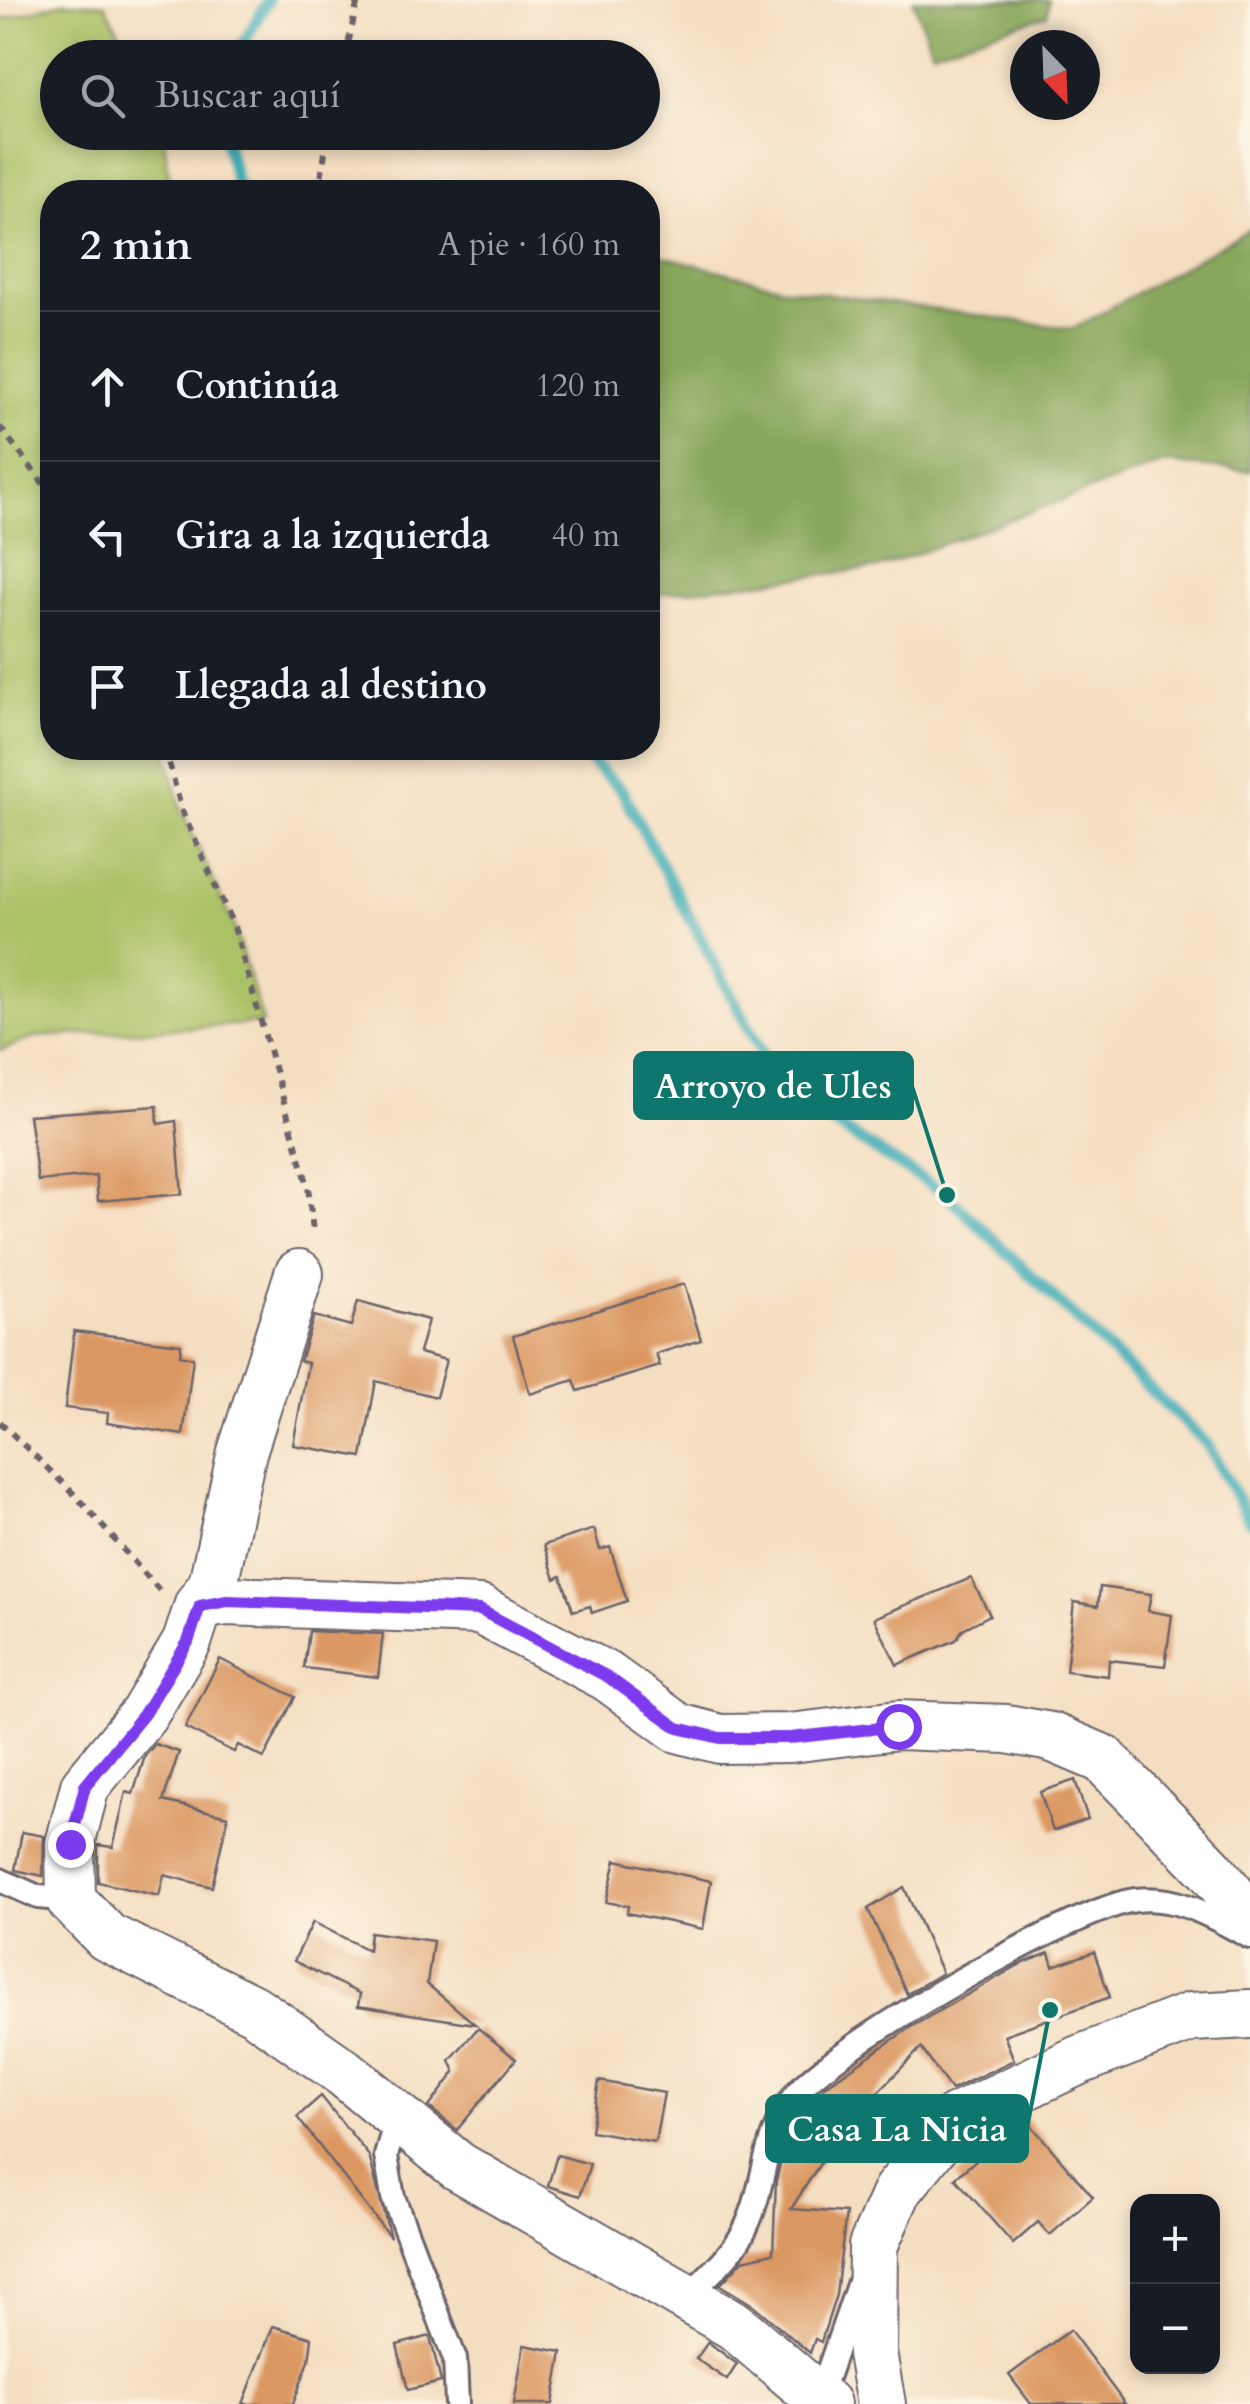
<!DOCTYPE html>
<html lang="es">
<head>
<meta charset="utf-8">
<style>
	body { margin:0; font-family:Cardo,serif; background:#20242c; color:#f1f3f6 }
	.controls { position:absolute; right:30px; bottom:30px; display:grid; overflow:hidden; border-radius:20px; box-shadow:0 5px 15px #0003 }
	.controls button { width:90px; height:90px; display:grid; place-items:center; padding:0; border:0; border-bottom:2px solid #363941; background:#171b24; color:#f1f3f6; font:50px sans-serif }
	.compass { position:absolute; left:1010px; top:30px; width:90px; height:90px; border-radius:50%; background:#171b24; box-shadow:0 5px 15px #0003; rotate:157deg }
	.stop { position:absolute; width:30px; height:30px; margin:-22px; border:8px solid #7c3aed; border-radius:50%; background:#fff }
	.stop.end { background:#7c3aed; border-color:#fff; box-shadow:0 2px 10px #0008 }
	.list { margin:0; padding:0; list-style:none }
	h2 { display:flex; justify-content:space-between; align-items:center; height:130px; margin:0; padding:0 40px; font-size:42px }
	h2 small { font-size:32px; font-weight:400; color:#9ea1a6 }
	.list li { display:grid; grid-template-columns:65px 1fr auto; gap:30px; align-items:center; box-sizing:border-box; height:150px; padding:0 40px; border-top:2px solid #363941 }
	.list b { display:block; font-size:38px; white-space:nowrap }
	.list em { font-size:32px; font-style:normal; color:#9ea1a6 }
	.icon { flex:none; width:55px; height:55px; fill:none; stroke:currentColor; stroke-width:2; stroke-linecap:round; stroke-linejoin:round }
	.map { position:relative; flex:none; width:1250px; height:2404px; overflow:hidden }
	.search { position:absolute; background:#171b24; box-shadow:0 5px 15px #0003; left:40px; top:40px; width:620px; height:110px; display:flex; align-items:center; gap:25px; box-sizing:border-box; padding:0 35px; border-radius:55px; color:#9ea1a6; font-size:38px }
	.panel { position:absolute; background:#171b24; box-shadow:0 5px 15px #0003; left:40px; top:180px; width:620px; height:580px; border-radius:40px }
	.map>svg:first-child { display:block }
</style>
</head>
<body>
<div class="map">
<svg width="1250" height="2404" viewBox="0 0 1250 2404">
	<rect width="100%" height="100%" fill="#fcf5e5"/>
	<filter id="ink" filterUnits="userSpaceOnUse"><feTurbulence type="fractalNoise" baseFrequency=".01" numOctaves="2"/><feDisplacementMap in="SourceGraphic" scale="20" xChannelSelector="R" yChannelSelector="G"/><feConvolveMatrix kernelMatrix="1 2 1 2 8 2 1 2 1" color-interpolation-filters="sRGB"/></filter>
	<filter id="wash" filterUnits="userSpaceOnUse"><feTurbulence type="fractalNoise" baseFrequency=".0048" numOctaves="4" result="noise"/><feDisplacementMap in="SourceGraphic" scale="40" xChannelSelector="R" yChannelSelector="G"/><feGaussianBlur stdDeviation="2.25" result="paint"/><feColorMatrix in="noise" values="0 0 0 0 0 0 0 0 0 0 0 0 0 0 0 0 0 1.4 0 .05"/><feComposite in="paint" operator="in"/></filter>
	<g filter="url(#wash)">
		<rect width="100%" height="100%" fill="#f4dec1"/>
		<path fill="#abc166" stroke="#667250" stroke-width="2.5" d="M64,2L105,4L132,57L58,58V132L163,133L171,192H52V748H165L182,811L234,927L263,1023L35,1037L0,1051V20Z"/>
		<g fill="#88a75b" stroke="#55644b" stroke-width="2.5">
			<path d="M913,0H1049L1047,15L932,51Z"/>
			<path d="M1250,229V471L1164,463L878,568L648,595V252L786,288L1073,329Z"/>
		</g>
		<g fill="none" stroke-linecap="round" stroke-linejoin="round">
			<g stroke="#39aab5" stroke-width="12">
				<path d="M235,58L268,0"/>
				<path d="M223,132L239,192"/>
				<path d="M576,748L621,789L783,1092L947,1195L1207,1444L1250,1522"/>
			</g>
		</g>
		<g id="blocks">
			<g fill="#db9862">
				<path d="M157,1106L158,1124L176,1121L182,1194L98,1201L96,1176L38,1181L29,1115Z"/>
				<path d="M684,1284L701,1340L656,1354L660,1366L578,1391L574,1380L530,1394L513,1336Z"/>
				<path d="M358,1301L428,1320L419,1353L446,1360L436,1397L376,1381L362,1457L293,1445L308,1363L300,1361L314,1316L351,1326Z"/>
				<path d="M74,1331L181,1344L180,1355L193,1358L183,1435L107,1423L108,1413L65,1408Z"/>
				<path d="M594,1529L600,1550L610,1547L627,1601L592,1613L590,1606L573,1611L561,1576L555,1579L544,1545Z"/>
				<path d="M971,1578L990,1615L963,1629L956,1640L897,1665L874,1618Z"/>
				<path d="M1100,1587L1151,1594L1148,1611L1172,1615L1165,1666L1109,1660L1108,1676L1066,1671L1074,1602L1098,1606Z"/>
				<path d="M309,1631L383,1634L378,1677L304,1668Z"/>
				<path d="M220,1659L295,1697L264,1758L238,1745L234,1752L185,1728Z"/>
				<path d="M155,1744L179,1752L163,1801L228,1816L212,1887L164,1875L159,1896L98,1882V1845L113,1847L126,1792L133,1794L145,1756Z"/>
				<path d="M1075,1780L1088,1819L1053,1831L1040,1792Z"/>
				<path d="M22,1832L44,1836L43,1876L15,1870Z"/>
				<path d="M616,1860L711,1881L703,1929L627,1913L628,1906L606,1902Z"/>
				<path d="M904,1887L942,1973L907,1994L868,1909Z"/>
				<path d="M313,1922L368,1950L370,1932L433,1941L427,1984L475,2024L358,2006L360,1994L294,1961Z"/>
				<path d="M1094,1952L1110,1997L1004,2035L1014,2060L951,2090L921,2048L842,2129L791,2209L846,2213L836,2295L821,2342L815,2339L810,2353L753,2305L720,2285L743,2260L773,2253L776,2181L783,2153L796,2120L827,2085L911,2027L1019,1965L1049,1953L1053,1966Z"/>
				<path d="M478,2028L516,2059L457,2130L429,2107L455,2072L450,2060Z"/>
				<path d="M599,2081L664,2093L655,2142L591,2131Z"/>
				<path d="M321,2096L369,2156L390,2237L297,2117Z"/>
				<path d="M1025,2118L1093,2197L1050,2235L1038,2222L1013,2244L955,2178Z"/>
				<path d="M557,2155L590,2164L580,2196L548,2186Z"/>
				<path d="M273,2326L312,2338L309,2361L293,2404H243Z"/>
				<path d="M1070,2330L1125,2404H1031L1009,2375Z"/>
				<path d="M430,2336L441,2382L408,2390L397,2345Z"/>
				<path d="M708,2342L737,2364L727,2380L696,2359Z"/>
				<path d="M524,2345L562,2352L553,2404H514Z"/>
			</g>
		</g>
	</g>
	<g filter="url(#ink)">
		<use href="#blocks" fill-opacity="0" stroke="#6c646a" stroke-width="2.5"/>
		<g fill="none" stroke-linecap="round" stroke-linejoin="round">
			<defs>
				<g id="lane">
					<path d="M0,1880L38,1897L71,1900"/>
					<path d="M397,2116L386,2156L393,2197L455,2359L457,2404"/>
					<path d="M686,2298C704,2279 729,2258 742,2235C768,2188 758,2144 795,2095C830,2048 1078,1906 1136,1900C1179,1895 1214,1918 1250,1937"/>
					<path d="M814,2400L819,2398L859,2282"/>
				</g>
				<g id="street">
					<path d="M299,1274L242,1452L213,1584L199,1605L187,1642L144,1714L85,1786L70,1844L71,1900L107,1937L256,2011L343,2072L458,2166L735,2326L826,2404"/>
					<path d="M199,1605L227,1601L480,1610L608,1677L678,1728L720,1739L790,1738L898,1725L1007,1729L1051,1737L1103,1759L1210,1869L1250,1918"/>
					<path d="M881,2404L872,2353L873,2246L897,2191L956,2118L1079,2060L1191,2017L1250,2014"/>
				</g>
			</defs>
			<use href="#lane" stroke="#6c646a" stroke-width="28"/>
			<use href="#street" stroke="#6c646a" stroke-width="52"/>
			<g stroke="#6c646a" stroke-width="6" stroke-dasharray="8 8" stroke-linecap="butt">
				<path d="M345,58L358,0"/>
				<path d="M319,192L328,132"/>
				<path d="M0,427L52,495"/>
				<path d="M165,748L182,811L234,927L308,1186L313,1232"/>
				<path d="M0,1422L75,1495L160,1591"/>
			</g>
			<use href="#lane" stroke="#fff" stroke-width="22"/>
			<use href="#street" stroke="#fff" stroke-width="48"/>
		</g>
	</g>
	<g fill="none" stroke-linecap="round" stroke-linejoin="round" filter="url(#ink)">
		<path stroke="#7c3aed" stroke-width="12" d="M70,1844L85,1786L144,1714L188,1642L200,1606L227,1601L480,1610L608,1677L678,1728L720,1738H790L898,1726"/>
	</g>
	<path fill="none" stroke="#0f766e" stroke-width="4" d="M947 1195L912 1086M1050 2010L1027 2128"/>
	<g fill="#0f766e" stroke="#fcf5e5" stroke-width="4">
		<circle cx="947" cy="1195" r="10"/>
		<circle cx="1050" cy="2010" r="10"/>
	</g>
	<g fill="#0f766e" stroke="#0f766e" stroke-width="4">
		<rect x="635" y="1053" width="277" height="65" rx="10"/>
		<rect x="767" y="2096" width="260" height="65" rx="10"/>
	</g>
	<g font-size="35" text-anchor="middle" font-weight="bold" fill="#fff">
		<text x="773" y="1098">Arroyo de Ules</text>
		<text x="897" y="2141">Casa La Nicia</text>
	</g>
</svg>
<div class="controls">
<button>+</button>
<button>−</button>
</div>
<svg class="compass" viewBox="-18 -18 36 36"><path d="M0-13l5 13h-10z" fill="#e53935"/><path d="M0 13l5-13h-10z" fill="#9ea1a6"/></svg>
<div class="stop" style="left:898px;top:1726px"></div>
<div class="stop end" style="left:70px;top:1844px"></div>
<div class="search"><svg class="icon" aria-label="search" viewBox="0 0 24 24"><circle cx="10" cy="10" r="6"/><path d="M15 15l6 6"/></svg>Buscar aquí</div>
<section class="panel">
<h2>2 min<small>A pie · 160 m</small></h2>
<ul class="list">
<li><svg class="icon" aria-label="ahead" viewBox="0 0 24 24"><path d="M12 20V5M6 11l6-6 6 6"/></svg><div><b>Continúa</b></div><em>120 m</em></li>
<li><svg class="icon" aria-label="left" viewBox="0 0 24 24"><path d="M17 20v-9H6M10 6l-5 5 5 5"/></svg><div><b>Gira a la izquierda</b></div><em>40 m</em></li>
<li><svg class="icon" aria-label="arrive" viewBox="0 0 24 24"><path d="M6 21V4h12l-3 4 3 4H6"/></svg><div><b>Llegada al destino</b></div></li>
</ul>
</section>
</div>
</body>
</html>
